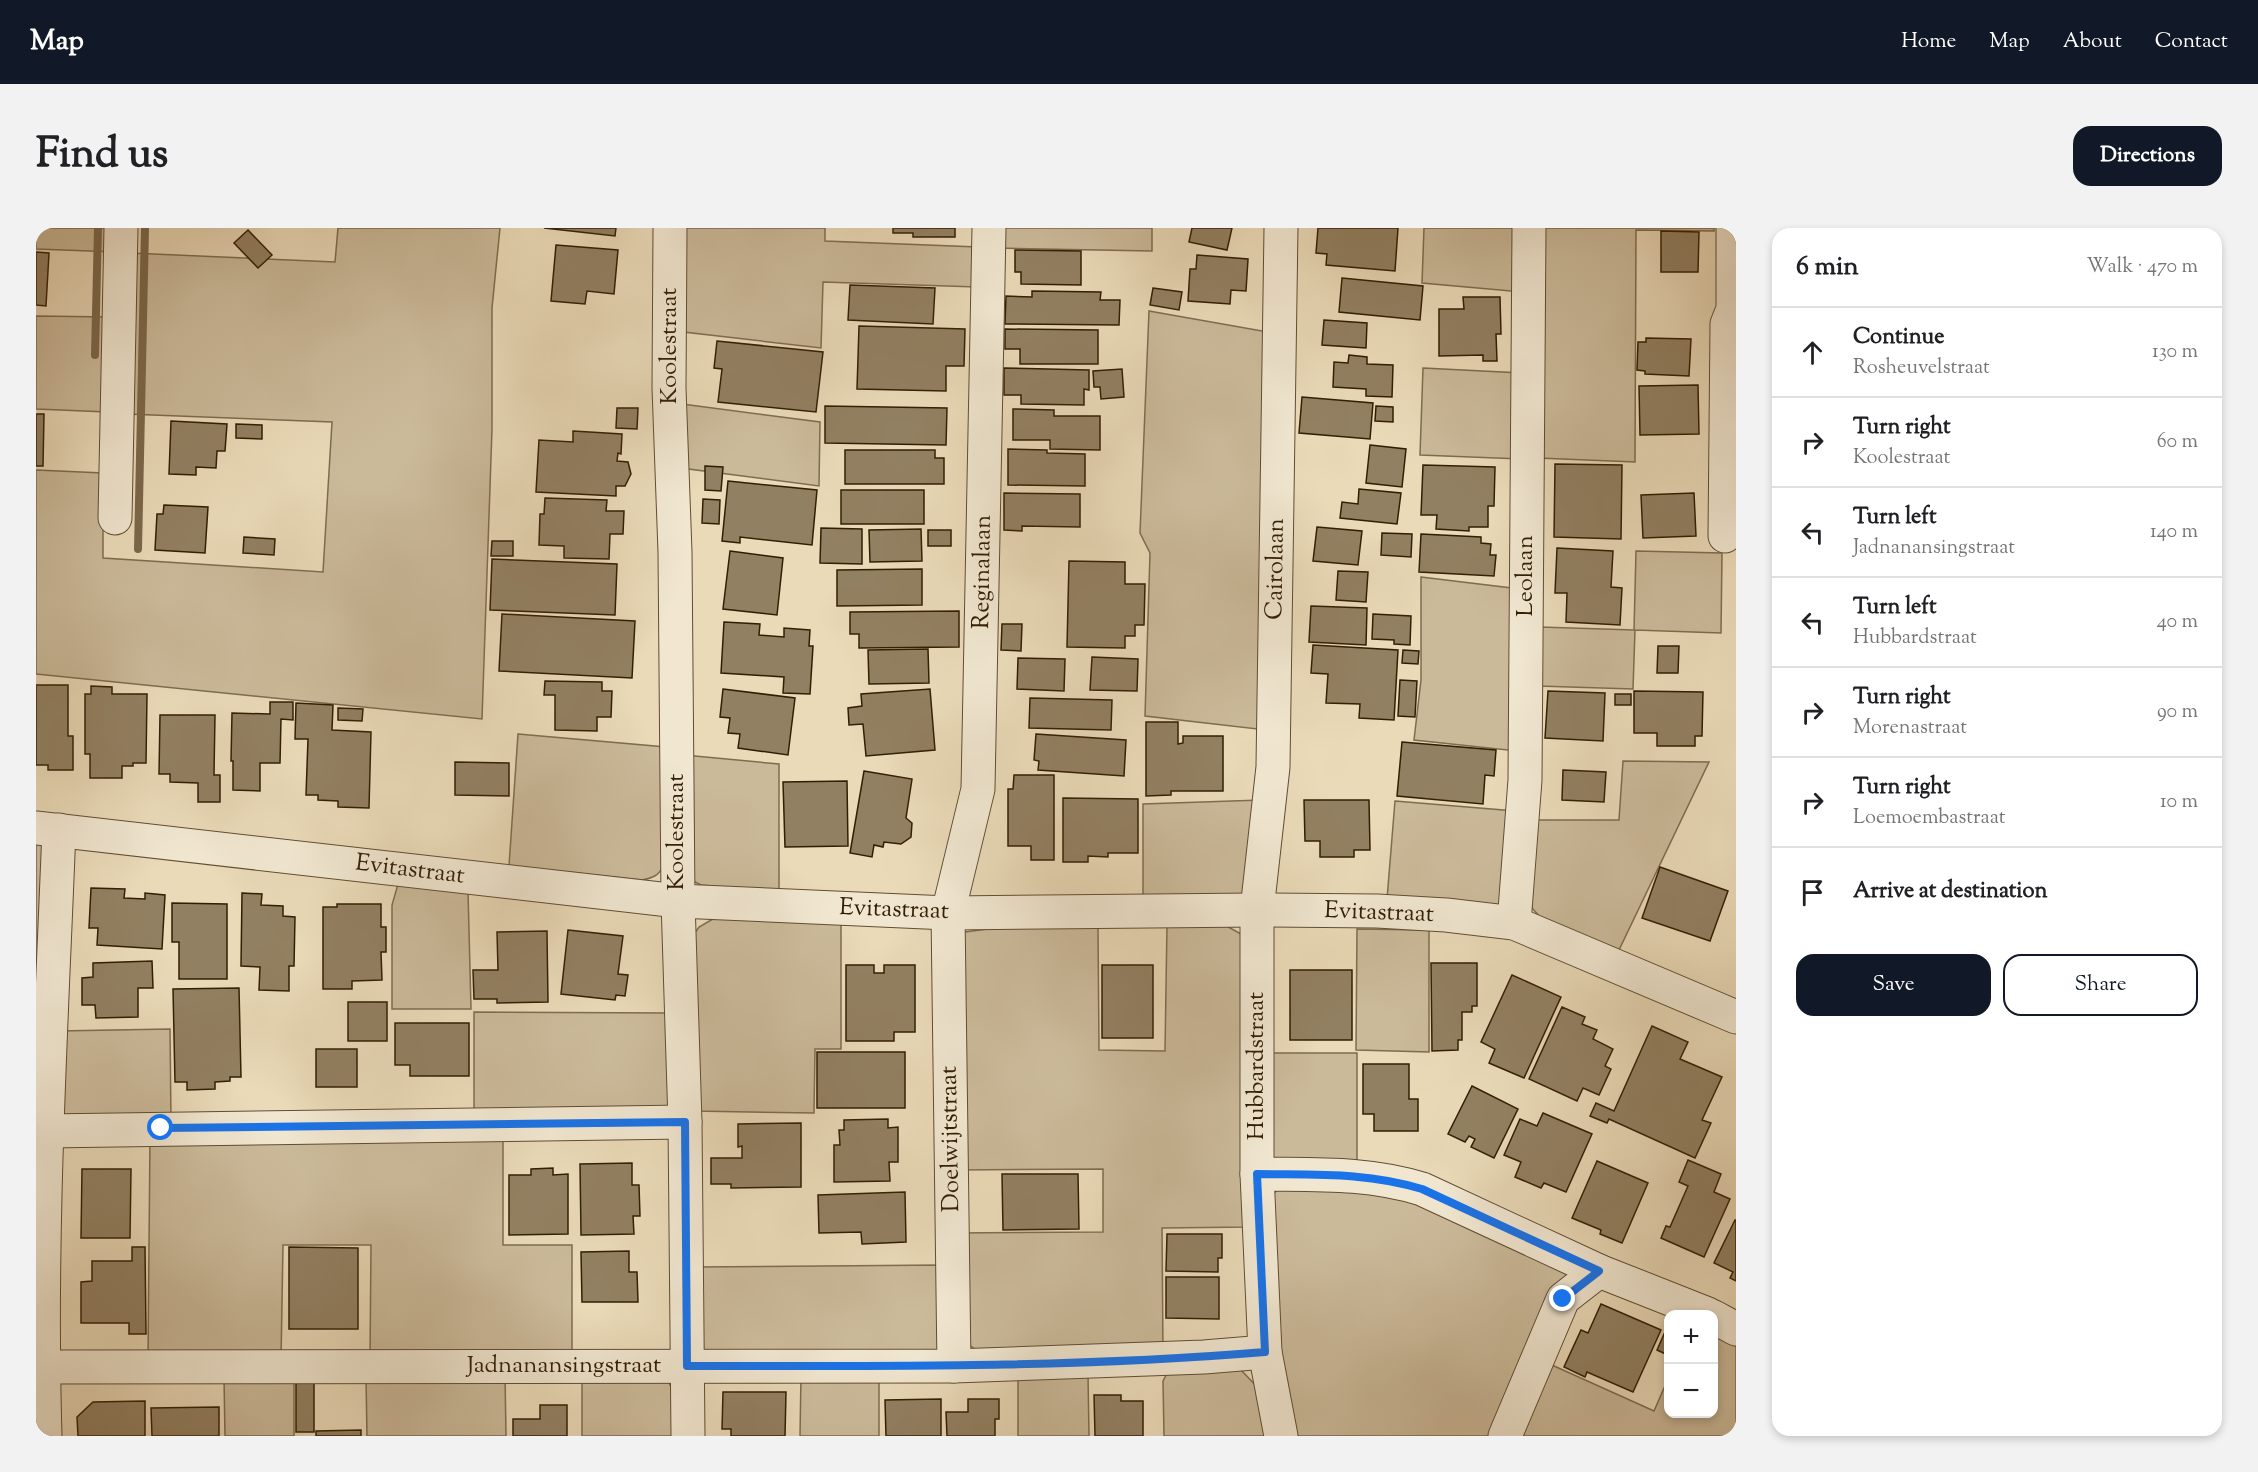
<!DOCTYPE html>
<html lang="en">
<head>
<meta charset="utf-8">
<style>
	body { margin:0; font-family:"Sorts Mill Goudy",serif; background:#f2f2f2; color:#202124 }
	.controls { position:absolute; right:18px; bottom:18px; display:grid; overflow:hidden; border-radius:12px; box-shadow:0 3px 9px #0003 }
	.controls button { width:54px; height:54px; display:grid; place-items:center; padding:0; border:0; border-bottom:2px solid #e0e0e0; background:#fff; color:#202124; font:30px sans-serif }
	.stop { position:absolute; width:18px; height:18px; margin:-14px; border:4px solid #1a73e8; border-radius:50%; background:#fff }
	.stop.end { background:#1a73e8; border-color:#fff; box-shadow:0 2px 6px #0008 }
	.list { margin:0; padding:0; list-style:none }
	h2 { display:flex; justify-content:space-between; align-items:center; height:78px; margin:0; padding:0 24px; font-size:26px }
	h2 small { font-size:20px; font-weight:400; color:#757577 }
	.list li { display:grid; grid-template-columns:39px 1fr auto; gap:18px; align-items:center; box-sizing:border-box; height:90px; padding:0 24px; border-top:2px solid #e0e0e0 }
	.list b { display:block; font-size:22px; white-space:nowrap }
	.list p { margin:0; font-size:20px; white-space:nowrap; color:#757577 }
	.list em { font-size:20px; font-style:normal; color:#757577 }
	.actions { display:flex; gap:12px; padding:18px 24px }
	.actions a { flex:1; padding:14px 0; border:2px solid #111827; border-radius:18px; text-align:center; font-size:21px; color:#111827 }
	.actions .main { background:#111827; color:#fff }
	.icon { flex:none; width:33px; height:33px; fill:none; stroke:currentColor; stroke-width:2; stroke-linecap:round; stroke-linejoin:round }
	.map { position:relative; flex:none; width:1700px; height:1208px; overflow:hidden; border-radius:18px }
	header { display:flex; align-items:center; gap:36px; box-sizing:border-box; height:84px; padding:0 30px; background:#111827; color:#fff }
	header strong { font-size:28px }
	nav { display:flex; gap:33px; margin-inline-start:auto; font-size:21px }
	.intro { display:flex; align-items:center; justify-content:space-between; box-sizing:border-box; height:144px; padding:0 36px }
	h1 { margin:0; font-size:42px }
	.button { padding:15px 27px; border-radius:18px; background:#111827; color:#fff; font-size:21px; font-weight:700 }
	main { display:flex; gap:36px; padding:0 36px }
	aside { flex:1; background:#fff; border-radius:18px; box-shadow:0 3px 9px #0003 }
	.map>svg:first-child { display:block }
</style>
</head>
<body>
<header>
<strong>Map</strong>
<nav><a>Home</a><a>Map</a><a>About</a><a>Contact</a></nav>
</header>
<div class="intro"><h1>Find us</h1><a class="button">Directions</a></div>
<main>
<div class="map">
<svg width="1700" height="1208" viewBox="0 0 1700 1208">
	<rect width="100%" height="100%" fill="#eadab8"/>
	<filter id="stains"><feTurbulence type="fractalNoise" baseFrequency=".00333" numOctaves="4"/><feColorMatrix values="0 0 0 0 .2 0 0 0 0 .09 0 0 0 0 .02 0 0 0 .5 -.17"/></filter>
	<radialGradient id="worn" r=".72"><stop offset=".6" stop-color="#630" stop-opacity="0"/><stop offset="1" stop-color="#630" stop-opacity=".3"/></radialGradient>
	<g fill="#cbba9a" stroke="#7f6c50" stroke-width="1.5">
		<path d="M0,0H81L80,24L0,21Z"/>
		<path d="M302,0H464L456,80V201L446,491L0,446V242L67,245V330L287,344L296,194L91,186L95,25L299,34Z"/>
		<path d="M641,0H789V13L942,19L941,59L787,54L785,120L639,103Z"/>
		<path d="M961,0H1116V23L960,20Z"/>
		<path d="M1388,0H1486V64L1386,55Z"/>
		<path d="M1503,0H1678V3L1600,2L1599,234L1502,230Z"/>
		<path d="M1113,83L1238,105L1230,502L1109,488L1114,325L1104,305Z"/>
		<path d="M0,88L75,89L71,184L0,181Z"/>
		<path d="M1387,140L1486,145L1485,231L1384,227Z"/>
		<path d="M646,176L784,194L783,258L645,240Z"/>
		<path d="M1600,323L1686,325L1685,405L1599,402L1597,461L1502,458L1504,399L1598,402Z"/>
		<path d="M1385,349L1484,361L1481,523L1378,512L1385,452Z"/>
		<path d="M482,506L630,519L627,638C623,648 616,650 606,652L473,638Z"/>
		<path d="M648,527L743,536V664L665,657L657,653Z"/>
		<path d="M1587,533L1673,534L1583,722L1505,690L1496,680L1493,592H1583Z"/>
		<path d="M1225,572L1212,663L1200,668L1107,669V576Z"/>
		<path d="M1359,573L1479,583L1473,660L1463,678L1351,671Z"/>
		<path d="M0,613L7,618L0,768Z"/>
		<path d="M362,656L432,663L435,781H356V677Z"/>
		<path d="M682,688L805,696V821H779L778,885L657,883L658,706L663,699Z"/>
		<path d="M1131,696H1187L1205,706L1212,999L1126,1000L1127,1125L940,1122L931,1115L920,1005L1067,1004V941L920,942L923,712L929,704L967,699L1062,700L1063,822L1129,823Z"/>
		<path d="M1321,701L1393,702V824L1320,822Z"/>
		<path d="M438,784L636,785L635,874L626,884L438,886Z"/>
		<path d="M134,801L135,895L28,893L22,803Z"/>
		<path d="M1229,825H1321V941L1238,930L1232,920Z"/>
		<path d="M114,907H467V1017H536V1131H334L335,1017H247L245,1133L112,1132Z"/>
		<path d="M1336,955L1537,1041L1461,1208H1253L1237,1125L1234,970L1242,961Z"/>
		<path d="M907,1037L903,1126L663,1127L659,1039Z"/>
		<path d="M1678,1103L1700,1115V1208H1488L1477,1203L1507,1133L1618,1183L1632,1151V1186H1678Z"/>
		<path d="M1134,1140L1205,1142L1226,1164L1237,1208H1128L1127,1153Z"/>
		<path d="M546,1144L630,1149L637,1163L642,1208H546Z"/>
		<path d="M469,1146L470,1208H331L330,1149Z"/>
		<path d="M765,1146L843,1147V1208H764Z"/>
		<path d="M982,1146H1052L1053,1208H982Z"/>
		<path d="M258,1149V1208H189L188,1150Z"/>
	</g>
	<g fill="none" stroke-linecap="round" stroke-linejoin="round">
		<g stroke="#7c684c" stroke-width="8">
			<path d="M59,127L62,0"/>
			<path d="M102,321L109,0"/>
		</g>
	</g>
	<g fill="#928062" stroke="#331e05" stroke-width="1.5">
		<path d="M508,0H580L579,8Z"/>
		<path d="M857,0H919V9H877V5H857Z"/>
		<path d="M1156,0H1196L1191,22L1153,14Z"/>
		<path d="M1282,0H1362L1359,43L1290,37L1291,26L1280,25Z"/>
		<path d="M212,2L236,27L222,40L198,15Z"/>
		<path d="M1625,3L1663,4L1662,44H1625Z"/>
		<path d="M520,17L582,22L578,66L551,63L549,76L515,73Z"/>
		<path d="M979,22L1045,23V57L985,56V44H979Z"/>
		<path d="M0,24L13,25L10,78L0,77Z"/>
		<path d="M1161,27L1212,31L1210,63L1195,62L1194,76L1152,73L1154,41H1160Z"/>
		<path d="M1306,50L1387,58L1384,92L1303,84Z"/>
		<path d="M814,57L899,60L897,96L812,92Z"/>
		<path d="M1117,60L1146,64L1143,82L1114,77Z"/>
		<path d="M996,63L1065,64L1064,72H1084L1083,97L969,96L970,68L996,69Z"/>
		<path d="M1427,69H1464L1465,106H1460L1461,133H1447V127L1403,128V81H1428Z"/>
		<path d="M1288,92L1331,95L1330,120L1286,117Z"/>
		<path d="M823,98L929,101L928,138H910V163L821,161Z"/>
		<path d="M969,101L1062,102V136H984V121H969Z"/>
		<path d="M1610,110L1655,111L1653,148L1609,146V143L1601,142L1602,114H1610Z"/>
		<path d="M681,113L787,124L780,184L682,174L686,141L678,140Z"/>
		<path d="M1313,127L1331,129V136L1357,137L1356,169L1330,168V161L1297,159L1298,134L1312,135Z"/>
		<path d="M968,140L1053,142V162L1048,161V177L985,176V167H968Z"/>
		<path d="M1086,141L1088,169L1065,171L1064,159H1058L1057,143Z"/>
		<path d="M1662,157L1663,206L1604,207L1603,158Z"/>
		<path d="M1266,169L1337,175L1334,211L1263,205Z"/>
		<path d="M789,178L911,180L910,217L789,215Z"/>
		<path d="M1340,178L1357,179V194L1339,193Z"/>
		<path d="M581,180H602L601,201L580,200Z"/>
		<path d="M977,181L1018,182V188H1064V222L1014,221V212H977Z"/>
		<path d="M0,186H8L7,238H0Z"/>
		<path d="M135,193L191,196L189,223H181L180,240L160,239V247L133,246Z"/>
		<path d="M200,196L226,197V211L200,210Z"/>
		<path d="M537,203L586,206L585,226L582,225L581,233L592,234L595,246L589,258H580V268L500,264L503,212L537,214Z"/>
		<path d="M1334,217L1370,221L1366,259L1330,255Z"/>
		<path d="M972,221L1011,222V225L1049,226V258L972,257Z"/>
		<path d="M809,222H899V230H908V256H809Z"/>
		<path d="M1519,236L1586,237L1585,311L1518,309Z"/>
		<path d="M1387,237L1459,239L1458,278H1452V299H1433V303L1400,301L1401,287H1385Z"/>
		<path d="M669,238L687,239L685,263L669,262Z"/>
		<path d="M692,253L781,262L776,317L704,309V315L686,313Z"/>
		<path d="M1323,261L1365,265L1361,296L1304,290L1306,274L1322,276Z"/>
		<rect x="805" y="262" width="83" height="34"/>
		<path d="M968,265L1044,266V299L986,298V303L968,302Z"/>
		<path d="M1658,265L1660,308L1607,310L1605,267Z"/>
		<path d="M509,270L571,272L570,283H588L587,306H574L573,331L528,330V318L503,317L504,286H508Z"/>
		<path d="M667,271L684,272L683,296L666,295Z"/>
		<path d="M128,277L172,279L169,325L119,322L121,286H127Z"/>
		<path d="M1281,299L1326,303L1322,337L1277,333Z"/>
		<path d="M785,300L826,301V336L784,335Z"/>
		<path d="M885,301L886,333L834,334L833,302Z"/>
		<rect x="892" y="302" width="23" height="16"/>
		<path d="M1346,305L1376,306L1375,329L1345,327Z"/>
		<path d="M1385,306L1445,309V315L1455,316L1454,327H1460L1458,348L1383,344Z"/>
		<path d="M208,309L239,311L238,327L207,325Z"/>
		<path d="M456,313H477V328H455Z"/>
		<path d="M1521,320L1577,323L1575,359L1586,360L1584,397L1530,394L1531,365H1519Z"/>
		<path d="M694,323L747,330L741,387L687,381Z"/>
		<path d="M456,331L581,336L579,387L454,382Z"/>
		<path d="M1033,333L1089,334V356H1109L1108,397H1099V408H1089V420L1031,419Z"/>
		<path d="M886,341V377L801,378V342Z"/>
		<path d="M1302,343L1332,344L1330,374L1300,372Z"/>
		<path d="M1275,378L1331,380L1330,417L1273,414Z"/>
		<path d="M923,383V419L823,420V406H814V384Z"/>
		<path d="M466,386L599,393L596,450L463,443Z"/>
		<path d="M1337,386L1375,388L1374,417L1358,416V412L1336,411Z"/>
		<path d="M688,394L724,396L723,407L748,409V400L774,402L773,418H777L774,466L747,465L748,449L685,445Z"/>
		<path d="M966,396H986L985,423L965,422Z"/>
		<path d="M1277,417L1362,422L1358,492L1323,490L1324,476L1290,475L1292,446L1275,445Z"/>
		<path d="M1622,418H1643L1642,445H1621Z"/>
		<path d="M892,421L893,455L833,456L832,422Z"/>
		<path d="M1367,422L1383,423L1382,436L1366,435Z"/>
		<path d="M1056,429L1102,431L1101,463L1054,462Z"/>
		<path d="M982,430L1029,431L1028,463L981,461Z"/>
		<path d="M1364,452L1381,453L1379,489L1362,488Z"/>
		<path d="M509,453L566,454V463H576L575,489H561V503L519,502V467H508Z"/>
		<path d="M0,457H32V508H37V542H12V537H0Z"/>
		<path d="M55,458L76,459V466H111L110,535H97V538H86V550H54V526H49V466H55Z"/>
		<path d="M687,461L759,470L752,527L702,520L704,506L692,505L694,490L684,489Z"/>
		<path d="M894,461L899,522L830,528L827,496L813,497L812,480L826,478L825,466Z"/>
		<path d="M1512,463L1569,465L1567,513L1509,510Z"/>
		<path d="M1598,463L1667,464L1666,508H1659V518H1621V505H1598Z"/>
		<rect x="1579" y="466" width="16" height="11"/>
		<path d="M994,470L1076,472L1075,502L993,500Z"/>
		<path d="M234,474H257V492L245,491L244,535H224V563L197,562V533H195L196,485L234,486Z"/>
		<path d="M260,475L297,477L296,502L335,504L333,580L302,579V573L282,572V567H270L272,511H259Z"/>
		<path d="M302,480L327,481L326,493L302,492Z"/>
		<path d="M124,487H179L178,547H184V574H162V555L134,554V546H123Z"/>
		<path d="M1110,494H1142V516L1147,515V508H1187V563H1135V567L1110,568Z"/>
		<path d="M1000,506L1090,512L1088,548L1002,542L1003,533L998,532Z"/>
		<path d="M1366,514L1460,522L1458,548L1449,547L1447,576L1361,568Z"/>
		<path d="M419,534L473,535V568L419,567Z"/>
		<path d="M1527,542L1570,544L1568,574L1526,572Z"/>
		<path d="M828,543L876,551L870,590L876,595L875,609L865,616L848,614L847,619L838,617L836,629L814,625Z"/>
		<path d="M978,547H1018V632H995V618H972V561H977Z"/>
		<path d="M811,553L812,618L749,619L747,554Z"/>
		<path d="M1027,570L1102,571V625H1072V629L1052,628V634H1027Z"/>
		<path d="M1268,572H1333L1334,622H1318V629H1284V613H1269Z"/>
		<path d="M1624,639L1692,663L1674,713L1606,690Z"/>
		<path d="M55,660L89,661L88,670L109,671V665L129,667L126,721L61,717L62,700H53Z"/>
		<path d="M206,665L226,666L225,677L247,678V688L259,689L258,738H253V763L223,762L224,739L205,738Z"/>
		<path d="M136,675L191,676V751H143V714H136Z"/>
		<path d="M301,676H345V699H350V724H345L346,752L316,753V761H287V679H301Z"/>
		<path d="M532,702L587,708L582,746L592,747L589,768L580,767L579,772L525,766Z"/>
		<path d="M511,703L512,774L461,775V771H438L437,742H462L461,704Z"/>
		<path d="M116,733L117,760H102V789L60,790L59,777H46V750L57,749V735Z"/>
		<path d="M1395,735H1441V778H1436V784H1426V812H1422V822L1396,823Z"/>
		<path d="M810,737H838V745H848V737H879V804H858V813H810Z"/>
		<rect x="1066" y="737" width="51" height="73"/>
		<rect x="1254" y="742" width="62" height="70"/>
		<path d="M1476,747L1525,769L1488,850L1453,835L1459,821L1445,814Z"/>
		<path d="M203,760L205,849H194V853L179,854V861L151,862V854H139L137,761Z"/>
		<rect x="312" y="774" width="39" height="39"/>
		<path d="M1526,779L1549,789L1546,796L1561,802L1557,811L1577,821L1569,838L1575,841L1563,867L1547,860L1541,873L1493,851Z"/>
		<path d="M359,795H433V848H374V837H359Z"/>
		<path d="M1616,798L1652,814L1644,831L1686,849L1666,892L1675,895L1659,930L1573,891L1571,895L1554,888L1560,875L1578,883Z"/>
		<rect x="280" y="821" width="41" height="38"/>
		<rect x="781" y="824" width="88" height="56"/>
		<path d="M1327,836H1373V871H1382V903H1338V886H1327Z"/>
		<path d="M1436,858L1482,881L1458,930L1435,919L1439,911L1433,908L1429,914L1412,906Z"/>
		<path d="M1507,885L1556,906L1530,964L1508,955L1505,960L1479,949L1485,934L1468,927L1484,891L1501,898Z"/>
		<path d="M852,891V900L862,899V934H853L854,953L798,954V917H804L803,902H808V892Z"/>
		<path d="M765,895V959L695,960V956H675V930H706V918L702,919V896Z"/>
		<path d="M1652,932L1685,946L1678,964L1694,971L1668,1029L1625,1010L1630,998L1634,999L1652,958L1643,954Z"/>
		<path d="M1561,933L1612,955L1586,1015L1564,1006L1565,1002L1536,990Z"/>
		<path d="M596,935V957H603L604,988H597L598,1006L545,1007L544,936Z"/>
		<path d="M517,940V947L532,946V1006L473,1007V947H495V941Z"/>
		<path d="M46,941H95L94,1010H45Z"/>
		<path d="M966,946H1042L1043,1001L967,1002Z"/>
		<path d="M869,964L870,1014L826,1016L825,1004L783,1005L782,967Z"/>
		<path d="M1699,992H1700V1053L1694,1050L1697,1044L1678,1035Z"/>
		<path d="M1131,1006H1186V1030H1182V1044L1130,1043Z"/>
		<path d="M96,1019H109L110,1106H93V1095H45V1054L56,1053V1033H96Z"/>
		<path d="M253,1019L322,1020V1101H253Z"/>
		<path d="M593,1023V1044H601L602,1074H546L545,1024Z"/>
		<path d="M1130,1049H1183V1091L1130,1090Z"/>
		<path d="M1565,1076L1625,1102L1597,1164L1551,1144L1549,1149L1528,1139L1545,1102L1552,1105Z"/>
		<path d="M1629,1104L1632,1105V1127L1621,1122Z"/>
		<rect x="260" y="1154" width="18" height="50"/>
		<path d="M687,1164H750L749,1208H695V1201H686Z"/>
		<path d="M1058,1167H1085V1173H1107V1208H1059Z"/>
		<path d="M905,1171V1208H850L849,1172Z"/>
		<path d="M932,1171H963V1191H959V1208H911L910,1184H932Z"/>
		<path d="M109,1173V1208H42L41,1189L57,1174Z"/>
		<path d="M504,1177H531V1208H477V1191H504Z"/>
		<path d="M183,1179V1208H116L115,1180Z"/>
		<path d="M325,1202V1208H280V1203Z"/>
	</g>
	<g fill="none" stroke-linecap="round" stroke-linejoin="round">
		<defs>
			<g id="minor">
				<path d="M634,0L633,160L639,324L642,673L649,894L652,1208"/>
				<path d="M1245,0L1237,539L1221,682V946L1229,1124L1245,1208"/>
				<path d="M79,290L85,0"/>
				<path d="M1689,308L1691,96L1697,81V0"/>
				<path d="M0,600L642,673L912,685L1221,682L1341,683L1410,687L1478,695L1700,789"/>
				<path d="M1478,695L1489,552L1493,0"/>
				<path d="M11,903L649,894"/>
				<path d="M1221,946C1279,947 1330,944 1386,961L1563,1043L1672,1086"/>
				<path d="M1678,1089L1700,1101"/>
				<path d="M918,1138L912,685L942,561L953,0"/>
				<path d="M7,1139L918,1138L1168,1129L1229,1124"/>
				<path d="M9,1208C3,1006 15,804 23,602"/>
				<path d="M1469,1208L1527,1071L1563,1043"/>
			</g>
		</defs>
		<use href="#minor" stroke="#614d32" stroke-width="35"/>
		<use href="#minor" stroke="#f1e7d1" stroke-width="33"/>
	</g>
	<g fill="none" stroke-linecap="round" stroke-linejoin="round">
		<path stroke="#1a73e8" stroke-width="8" d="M125,900L649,894L651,1138C844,1138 1037,1140 1229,1124L1221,946C1279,947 1330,944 1386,961L1563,1043L1527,1071"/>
	</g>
	<g text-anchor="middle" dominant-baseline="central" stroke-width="5" stroke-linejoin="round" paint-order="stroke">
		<g font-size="24" fill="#331e05" stroke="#f1e7d1">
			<text transform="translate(634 118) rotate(-90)">Koolestraat</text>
			<text transform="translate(1240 341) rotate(-89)">Cairolaan</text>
			<text transform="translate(947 344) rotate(-89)">Reginalaan</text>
			<text transform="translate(1490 348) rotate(-90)">Leolaan</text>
			<text transform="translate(641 604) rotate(-90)">Koolestraat</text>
			<text transform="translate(374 642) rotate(7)">Evitastraat</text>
			<text transform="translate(858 682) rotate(2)">Evitastraat</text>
			<text transform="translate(1343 685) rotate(2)">Evitastraat</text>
			<text transform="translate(1221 838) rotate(-90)">Hubbardstraat</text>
			<text transform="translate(915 911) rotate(-91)">Doelwijtstraat</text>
			<text x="528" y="1138">Jadnanansingstraat</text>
		</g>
	</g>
	<rect width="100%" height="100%" filter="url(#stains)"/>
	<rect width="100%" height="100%" fill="url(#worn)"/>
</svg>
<div class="controls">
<button>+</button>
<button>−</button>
</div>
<div class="stop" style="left:125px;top:900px"></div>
<div class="stop end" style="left:1527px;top:1071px"></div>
</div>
<aside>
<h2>6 min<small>Walk · 470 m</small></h2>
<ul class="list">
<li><svg class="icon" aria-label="ahead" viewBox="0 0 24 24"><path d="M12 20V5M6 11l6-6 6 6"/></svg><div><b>Continue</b><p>Rosheuvelstraat</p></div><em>130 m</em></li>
<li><svg class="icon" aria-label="right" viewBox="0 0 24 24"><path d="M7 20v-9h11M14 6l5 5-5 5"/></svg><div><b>Turn right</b><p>Koolestraat</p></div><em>60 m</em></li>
<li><svg class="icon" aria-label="left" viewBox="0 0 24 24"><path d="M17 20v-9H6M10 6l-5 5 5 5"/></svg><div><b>Turn left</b><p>Jadnanansingstraat</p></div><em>140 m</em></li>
<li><svg class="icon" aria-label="left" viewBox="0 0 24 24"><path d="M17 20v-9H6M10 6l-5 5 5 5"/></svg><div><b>Turn left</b><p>Hubbardstraat</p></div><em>40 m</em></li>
<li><svg class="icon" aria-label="right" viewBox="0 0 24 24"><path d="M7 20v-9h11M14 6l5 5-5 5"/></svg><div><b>Turn right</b><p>Morenastraat</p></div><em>90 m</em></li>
<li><svg class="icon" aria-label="right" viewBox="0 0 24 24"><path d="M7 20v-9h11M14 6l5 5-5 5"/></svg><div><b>Turn right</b><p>Loemoembastraat</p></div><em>10 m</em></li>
<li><svg class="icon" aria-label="arrive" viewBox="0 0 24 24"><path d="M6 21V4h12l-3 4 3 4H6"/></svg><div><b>Arrive at destination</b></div></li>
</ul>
<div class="actions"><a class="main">Save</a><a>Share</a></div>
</aside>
</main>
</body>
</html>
